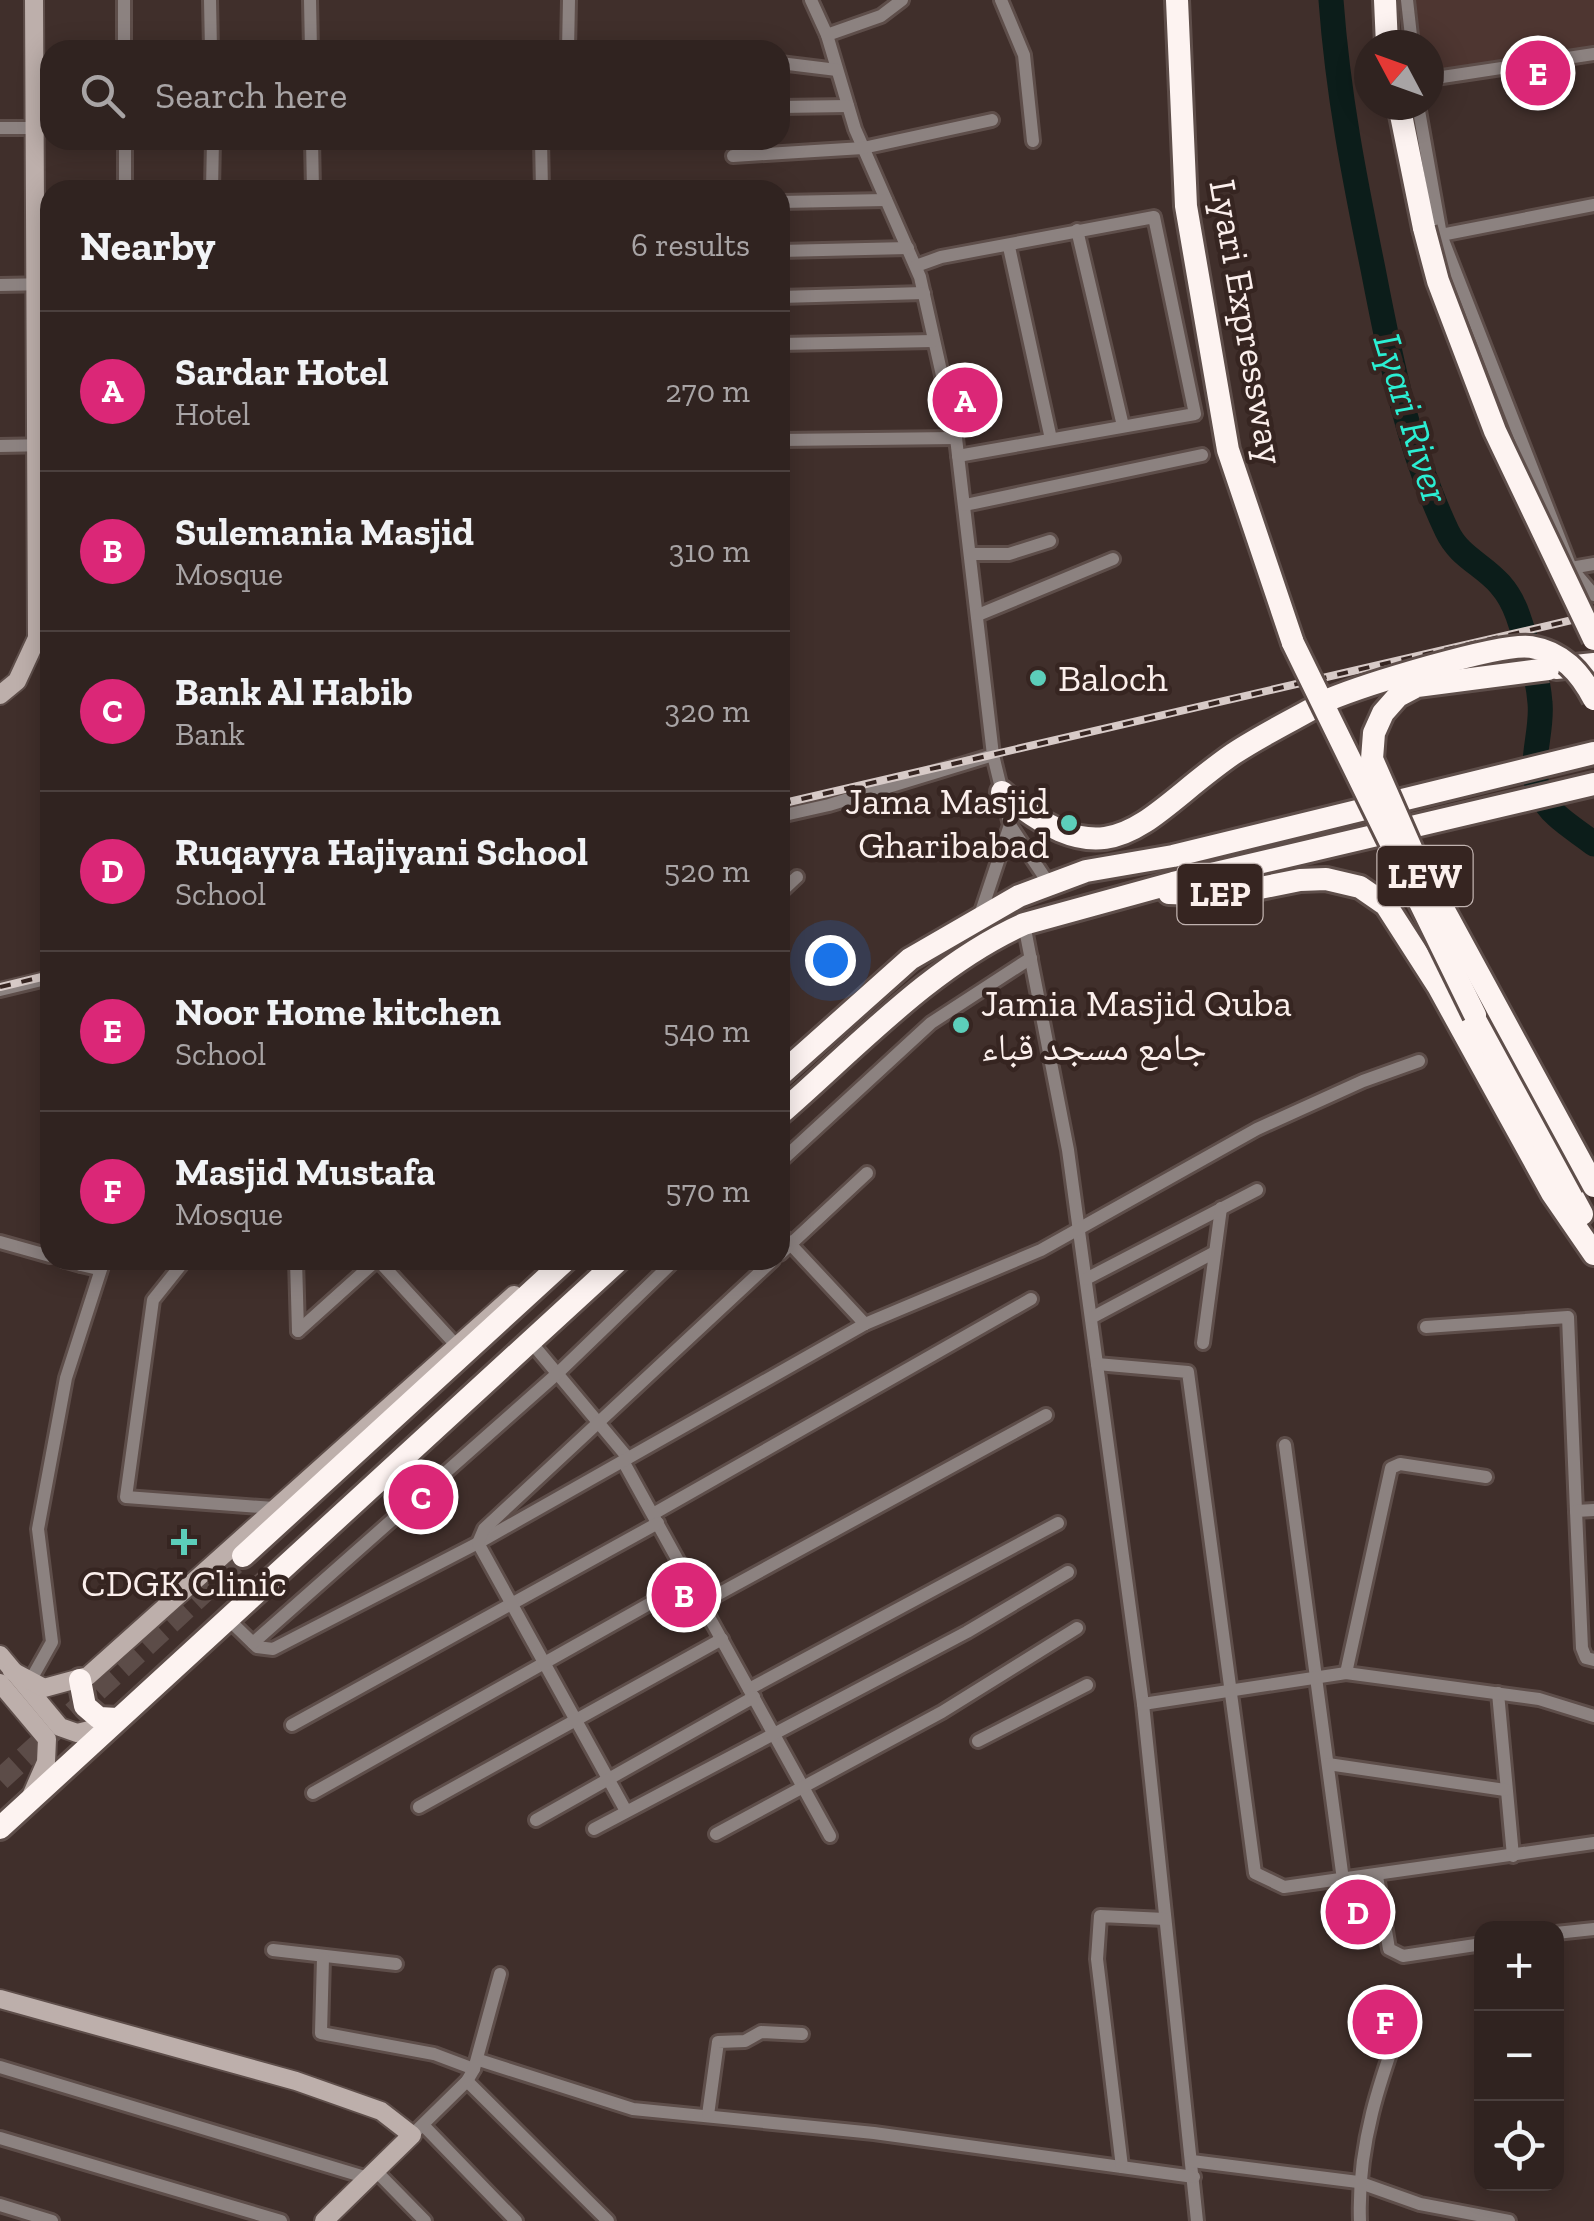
<!DOCTYPE html>
<html lang="en">
<head>
<meta charset="utf-8">
<style>
	body { margin:0; font-family:"Zilla Slab","Noto Naskh Arabic",serif; background:#3c2f2d; color:#f1f3f6 }
	.controls { position:absolute; right:30px; bottom:30px; display:grid; overflow:hidden; border-radius:20px; box-shadow:0 5px 25px #0003 }
	.controls button { width:90px; height:90px; display:grid; place-items:center; padding:0; border:0; border-bottom:2px solid #4b403e; background:#302320; color:#f1f3f6; font:50px sans-serif }
	.compass { position:absolute; left:1354px; top:30px; width:90px; height:90px; border-radius:50%; background:#302320; box-shadow:0 5px 25px #0003; rotate:311deg }
	.you { position:absolute; left:830px; top:960px; width:35px; height:35px; margin:-25px; border:8px solid #fff; border-radius:50%; background:#1a73e8; box-shadow:0 0 0 15px #1a73e833 }
	.badge { display:grid; place-items:center; width:65px; height:65px; border-radius:50%; background:#db2777; color:#fff; font-size:32px; font-weight:700 }
	.pin { position:absolute; translate:-50% -50%; border:5px solid #fff; box-shadow:0 2px 10px #0006 }
	.list { margin:0; padding:0; list-style:none }
	h2 { display:flex; justify-content:space-between; align-items:center; height:130px; margin:0; padding:0 40px; font-size:42px }
	h2 small { font-size:32px; font-weight:400; color:#a8a4a5 }
	.list li { display:grid; grid-template-columns:65px 1fr auto; gap:30px; align-items:center; box-sizing:border-box; height:160px; padding:0 40px; border-top:2px solid #4b403e }
	.list b { display:block; font-size:38px; white-space:nowrap }
	.list p { margin:0; font-size:32px; white-space:nowrap; color:#a8a4a5 }
	.list em { font-size:32px; font-style:normal; color:#a8a4a5 }
	.icon { flex:none; width:55px; height:55px; fill:none; stroke:currentColor; stroke-width:2; stroke-linecap:round; stroke-linejoin:round }
	.map { position:relative; flex:none; width:1594px; height:2221px; overflow:hidden }
	.search { position:absolute; background:#302320; box-shadow:0 5px 25px #0003; left:40px; top:40px; width:750px; height:110px; display:flex; align-items:center; gap:25px; box-sizing:border-box; padding:0 35px; border-radius:30px; color:#a8a4a5; font-size:38px }
	.panel { position:absolute; background:#302320; box-shadow:0 5px 25px #0003; left:40px; top:180px; width:750px; height:1090px; border-radius:30px }
	.map>svg:first-child { display:block }
</style>
</head>
<body>
<div class="map">
<svg width="1594" height="2221" viewBox="0 0 1594 2221">
	<rect width="100%" height="100%" fill="#402f2b"/>
	<path fill="#4e3631" d="M1407,0H1594V51L1429,79V45H1412Z"/>
	<g fill="none" stroke-linecap="round" stroke-linejoin="round">
		<path stroke="#0c1d1a" stroke-width="25" d="M1331,0C1338,95 1354,176 1373,269C1390,357 1408,449 1447,531C1464,567 1501,566 1518,616C1527,643 1538,674 1540,703C1543,733 1527,766 1540,793C1551,817 1574,828 1594,844"/>
		<path stroke="#5c4c48" stroke-width="22" stroke-dasharray="22 11" stroke-linecap="butt" d="M0,1780L243,1556"/>
		<defs>
			<g id="street">
				<path d="M124,0V50"/>
				<path d="M210,0L211,50"/>
				<path d="M310,0L311,50"/>
				<path d="M811,0L827,35L855,129L920,277L956,438L993,755L1010,825L980,915"/>
				<path d="M1001,0L1024,55L1033,141"/>
				<path d="M1407,0L1412,45"/>
				<path d="M827,35L881,16L902,0"/>
				<path d="M568,50L569,0"/>
				<path d="M688,50H736"/>
				<path d="M780,63L837,70"/>
				<path d="M1429,79L1594,54"/>
				<path d="M1418,105L1441,235L1571,568L1594,595"/>
				<path d="M780,107L848,106"/>
				<path d="M0,128H50"/>
				<path d="M312,140L313,190"/>
				<path d="M541,140L542,190"/>
				<path d="M733,156L863,148L992,120"/>
				<path d="M125,190V140"/>
				<path d="M212,190L213,140"/>
				<path d="M780,202L886,200"/>
				<path d="M1077,230L1123,426"/>
				<path d="M1441,235L1594,205"/>
				<path d="M1009,247L1051,439"/>
				<path d="M780,251L908,248"/>
				<path d="M916,266L941,257L1154,217L1195,414L958,456"/>
				<path d="M0,285L50,284"/>
				<path d="M780,297L924,293"/>
				<path d="M780,344L933,341"/>
				<path d="M780,440L956,438"/>
				<path d="M0,446L50,445"/>
				<path d="M965,505L1202,455"/>
				<path d="M971,554H1009L1050,541"/>
				<path d="M1571,568L1594,564"/>
				<path d="M978,615L1113,559"/>
				<path d="M780,816L829,805L993,755"/>
				<path d="M1010,825L1051,887"/>
				<path d="M780,893L797,877"/>
				<path d="M1024,924L1068,1150L1143,1704L1197,2221"/>
				<path d="M0,990L50,978"/>
				<path d="M780,1162L931,1023L1031,958"/>
				<path d="M780,1233L865,1324"/>
				<path d="M0,1242L50,1256"/>
				<path d="M780,1254L867,1173"/>
				<path d="M63,1260L81,1265"/>
				<path d="M83,1260L81,1265L98,1269"/>
				<path d="M185,1260L153,1300L126,1497L274,1508"/>
				<path d="M296,1260L298,1331"/>
				<path d="M378,1260L456,1345"/>
				<path d="M1086,1279L1257,1190"/>
				<path d="M1091,1318L1215,1252"/>
				<path d="M1426,1327L1568,1317L1576,1511"/>
				<path d="M298,1331L377,1260"/>
				<path d="M530,1341L628,1458"/>
				<path d="M1203,1343L1221,1208"/>
				<path d="M1097,1364L1188,1372L1255,1873L1284,1887L1594,1843"/>
				<path d="M1285,1445L1343,1880"/>
				<path d="M623,1461L830,1836"/>
				<path d="M1594,1510L1576,1511L1582,1648L1586,1658L1594,1660"/>
				<path d="M653,1514L1031,1299"/>
				<path d="M702,1603L1046,1415"/>
				<path d="M226,1617L257,1647L273,1649L478,1543L865,1324L1041,1250L1257,1129L1363,1081L1419,1061"/>
				<path d="M253,1643L559,1372L675,1260"/>
				<path d="M1346,1673L1391,1468L1400,1464L1486,1477"/>
				<path d="M29,1683L52,1642L38,1529L66,1378L104,1260"/>
				<path d="M749,1689L1058,1523"/>
				<path d="M1498,1693L1513,1856"/>
				<path d="M1143,1704L1346,1673L1539,1699L1594,1716"/>
				<path d="M292,1725L658,1523"/>
				<path d="M978,1741L1087,1685"/>
				<path d="M1328,1764L1505,1790"/>
				<path d="M313,1793L690,1581"/>
				<path d="M419,1807L722,1639"/>
				<path d="M626,1811L478,1543L484,1529L773,1260"/>
				<path d="M536,1820L754,1697"/>
				<path d="M594,1829L967,1632L1068,1572"/>
				<path d="M716,1834L942,1712L1077,1628"/>
				<path d="M1377,1876L1389,1949L1403,1956L1482,1944"/>
				<path d="M1556,1933L1594,1929"/>
				<path d="M273,1950L396,1964"/>
				<path d="M323,1958L321,2033L434,2054L474,2069"/>
				<path d="M479,2060L633,2109L874,2133L1194,2177"/>
				<path d="M0,2067L368,2178"/>
				<path d="M467,2081L608,2221"/>
				<path d="M708,2115L718,2042L745,2041L761,2032L802,2034"/>
				<path d="M423,2125L516,2221"/>
				<path d="M412,2135L467,2081L474,2069L500,1974"/>
				<path d="M0,2138L281,2221"/>
				<path d="M1192,2161L1358,2182L1420,2204L1509,2221"/>
				<path d="M1122,2167L1097,1959L1100,1916L1165,1919"/>
				<path d="M376,2171L425,2221"/>
				<path d="M0,2205L52,2221"/>
				<path d="M1360,2221C1357,2145 1380,2079 1406,2009"/>
			</g>
			<g id="secondary">
				<path d="M0,695L17,681L37,638L34,0"/>
				<path d="M0,1655L60,1727L77,1733L110,1725"/>
				<path d="M12,1671L44,1688L88,1676L514,1295"/>
				<path d="M0,1683L47,1739L46,1762L32,1794"/>
				<path d="M0,1999L296,2081L381,2111L412,2135L324,2221"/>
			</g>
			<g id="highway">
				<path d="M1177,0L1186,206L1228,450L1293,643"/>
				<path d="M1385,0L1387,45"/>
				<path d="M1399,105L1424,228"/>
				<path d="M1556,668L1594,664"/>
				<path d="M1002,792C1114,887 1142,817 1233,754C1263,734 1297,718 1328,700"/>
				<path d="M1169,893L1225,895L1300,880L1326,879L1360,887L1386,905L1438,986L1552,1193L1594,1254"/>
				<path d="M1475,1015L1582,1214"/>
				<path d="M780,1075L910,959L1019,896L1086,871L1173,856L1594,753"/>
				<path d="M780,1114C856,1048 932,965 1024,924L1173,883L1594,784"/>
				<path d="M243,1556L566,1260"/>
				<path d="M80,1680L85,1706L99,1718L117,1719"/>
				<path d="M0,1828L619,1260"/>
			</g>
		</defs>
		<use href="#street" stroke="#5e4e4a" stroke-width="18"/>
		<use href="#secondary" stroke="#5e4e4a" stroke-width="22"/>
		<use href="#highway" stroke="#5e4e4a" stroke-width="28"/>
		<use href="#street" stroke="#8c8280" stroke-width="12"/>
		<use href="#secondary" stroke="#bdafab" stroke-width="18"/>
		<use href="#highway" stroke="#fdf3f1" stroke-width="22"/>
		<defs>
			<g id="rail">
				<path d="M780,804L1594,615"/>
				<path d="M0,987L50,975"/>
			</g>
		</defs>
		<use href="#rail" stroke="#d7cac7" stroke-width="8"/>
		<use href="#rail" stroke="#362521" stroke-width="4" stroke-dasharray="11" stroke-linecap="butt"/>
		<defs>
			<g id="highway-bridge">
				<path d="M1424,228L1438,281L1495,431L1594,639"/>
				<path d="M1293,643L1475,1015"/>
				<path d="M1548,669L1417,686L1398,696L1383,713L1374,733L1372,759L1414,855L1594,1186"/>
				<path d="M1328,700C1361,686 1501,642 1531,647C1562,652 1580,672 1594,699"/>
			</g>
		</defs>
		<use href="#highway-bridge" stroke="#5e4e4a" stroke-width="28" stroke-linecap="butt"/>
		<use href="#highway-bridge" stroke="#fdf3f1" stroke-width="22"/>
	</g>
	<g fill="#5cceba" stroke="#362521" stroke-width="4">
		<circle cx="1038" cy="678" r="10"/>
		<circle cx="1069" cy="823" r="10"/>
		<circle cx="961" cy="1025" r="10"/>
		<path d="M179 1527h10v10h10v10h-10v10h-10v-10h-10v-10h10z"/>
	</g>
	<g text-anchor="middle" dominant-baseline="central" stroke-width="9" stroke-linejoin="round" paint-order="stroke">
		<g fill="#362521" stroke="#c0b2af" stroke-width="2.5">
			<rect x="1377.5" y="846" width="95" height="60" rx="8"/>
			<rect x="1177.5" y="864" width="85" height="60" rx="8"/>
		</g>
		<g font-size="35" font-weight="bold" fill="#fbefec">
			<text x="1425" y="876">LEW</text>
			<text x="1220" y="894">LEP</text>
		</g>
		<g font-size="38" fill="#fbefec" stroke="#362521">
			<text transform="translate(1247 322) rotate(80)">Lyari Expressway</text>
		</g>
		<g font-size="38" fill="#fbefec" stroke="#362521" text-anchor="start">
			<text x="1058" y="678">Baloch</text>
			<text x="1049" y="801" text-anchor="end">Jama Masjid<tspan x="1049" dy="44">Gharibabad</tspan></text>
			<text x="981" y="1003">Jamia Masjid Quba<tspan x="981" dy="44">جامع مسجد قباء</tspan></text>
			<text x="184" y="1583" text-anchor="middle">CDGK Clinic</text>
		</g>
		<g font-size="40" font-style="italic" fill="#2beed3" stroke="#362521">
			<text transform="translate(1412 418) rotate(73)">Lyari River</text>
		</g>
	</g>
</svg>
<div class="controls">
<button>+</button>
<button>−</button>
<button><svg class="icon" aria-label="locate" viewBox="0 0 24 24"><circle cx="12" cy="12" r="6"/><path d="M12 2v4M12 18v4M2 12h4M18 12h4"/></svg></button>
</div>
<svg class="compass" viewBox="-18 -18 36 36"><path d="M0-13l5 13h-10z" fill="#e53935"/><path d="M0 13l5-13h-10z" fill="#a8a4a5"/></svg>
<div class="you"></div>
<div class="pin badge" style="left:965px;top:400px">A</div>
<div class="pin badge" style="left:684px;top:1595px">B</div>
<div class="pin badge" style="left:421px;top:1497px">C</div>
<div class="pin badge" style="left:1358px;top:1912px">D</div>
<div class="pin badge" style="left:1538px;top:73px">E</div>
<div class="pin badge" style="left:1385px;top:2022px">F</div>
<div class="search"><svg class="icon" aria-label="search" viewBox="0 0 24 24"><circle cx="10" cy="10" r="6"/><path d="M15 15l6 6"/></svg>Search here</div>
<section class="panel">
<h2>Nearby<small>6 results</small></h2>
<ul class="list">
<li><span class="badge">A</span><div><b>Sardar Hotel</b><p>Hotel</p></div><em>270 m</em></li>
<li><span class="badge">B</span><div><b>Sulemania Masjid</b><p>Mosque</p></div><em>310 m</em></li>
<li><span class="badge">C</span><div><b>Bank Al Habib</b><p>Bank</p></div><em>320 m</em></li>
<li><span class="badge">D</span><div><b>Ruqayya Hajiyani School</b><p>School</p></div><em>520 m</em></li>
<li><span class="badge">E</span><div><b>Noor Home kitchen</b><p>School</p></div><em>540 m</em></li>
<li><span class="badge">F</span><div><b>Masjid Mustafa</b><p>Mosque</p></div><em>570 m</em></li>
</ul>
</section>
</div>
</body>
</html>
